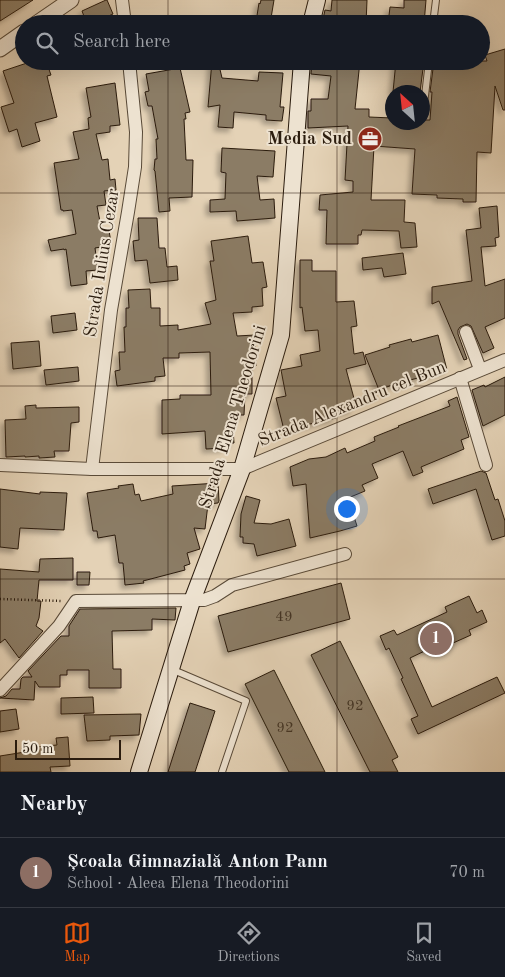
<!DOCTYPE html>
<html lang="en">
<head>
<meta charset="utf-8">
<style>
	body { margin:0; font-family:"Old Standard TT",serif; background:#242831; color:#f1f3f6 }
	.compass { position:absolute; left:385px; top:85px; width:45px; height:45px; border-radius:50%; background:#171b24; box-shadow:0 5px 20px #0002; rotate:333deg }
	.scale { position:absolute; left:15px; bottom:12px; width:106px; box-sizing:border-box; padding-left:5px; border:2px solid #2b1c0e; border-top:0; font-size:14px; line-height:18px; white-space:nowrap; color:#2b1c0e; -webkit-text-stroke:4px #ede2d0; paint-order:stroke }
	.you { position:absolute; left:346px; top:508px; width:18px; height:18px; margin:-12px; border:4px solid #fff; border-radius:50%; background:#1a73e8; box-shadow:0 0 0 8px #1a73e833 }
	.badge { display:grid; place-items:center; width:32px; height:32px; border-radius:50%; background:#ea580c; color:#fff; font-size:16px; font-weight:700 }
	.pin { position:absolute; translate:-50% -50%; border:2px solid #fff; box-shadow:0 1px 5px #0006 }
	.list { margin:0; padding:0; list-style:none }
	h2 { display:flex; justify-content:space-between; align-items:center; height:65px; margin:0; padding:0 20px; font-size:21px }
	h2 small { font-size:16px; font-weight:400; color:#9ea1a6 }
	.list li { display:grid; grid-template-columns:32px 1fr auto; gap:15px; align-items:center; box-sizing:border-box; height:70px; padding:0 20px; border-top:1px solid #363941 }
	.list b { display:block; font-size:19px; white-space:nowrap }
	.list p { margin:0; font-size:16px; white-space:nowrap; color:#9ea1a6 }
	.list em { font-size:16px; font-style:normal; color:#9ea1a6 }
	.icon { flex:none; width:28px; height:28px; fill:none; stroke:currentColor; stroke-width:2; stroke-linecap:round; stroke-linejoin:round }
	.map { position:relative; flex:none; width:505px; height:772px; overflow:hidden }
	.search { position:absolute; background:#171b24; box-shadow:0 5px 20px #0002; left:15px; right:15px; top:15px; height:55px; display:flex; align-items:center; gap:12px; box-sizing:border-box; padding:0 18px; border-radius:28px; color:#9ea1a6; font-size:19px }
	.sheet { height:135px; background:#171b24 }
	nav { display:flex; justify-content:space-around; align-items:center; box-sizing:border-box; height:70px; border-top:1px solid #363941; background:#171b24; font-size:14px; color:#9ea1a6 }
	nav a { display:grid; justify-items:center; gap:2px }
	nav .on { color:#ea580c }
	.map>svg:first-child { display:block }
</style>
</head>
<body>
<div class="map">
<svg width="505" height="772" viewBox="0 0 505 772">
	<defs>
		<filter id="shadow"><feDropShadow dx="-4" dy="4" stdDeviation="2.5" flood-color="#0004"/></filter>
	</defs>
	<rect width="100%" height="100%" fill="#e4d2b6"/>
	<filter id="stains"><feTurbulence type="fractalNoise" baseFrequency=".004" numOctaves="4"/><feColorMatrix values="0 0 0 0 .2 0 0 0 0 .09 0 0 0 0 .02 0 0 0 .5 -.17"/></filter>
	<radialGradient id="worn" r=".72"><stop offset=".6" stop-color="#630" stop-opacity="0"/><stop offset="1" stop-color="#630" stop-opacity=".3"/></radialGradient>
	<g fill="#8b7b65" stroke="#2b1c0e" filter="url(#shadow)">
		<path d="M0,0H33L0,21Z"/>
		<path d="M106,0H107L113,14L90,24H87L82,11Z"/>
		<path d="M261,0H274L270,24L256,22L259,3L260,4Z"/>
		<path d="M332,0H367L366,24H322L325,10L331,11Z"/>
		<path d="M404,0H426L424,24H388L390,7L404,8Z"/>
		<path d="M505,49V110H503L495,86L491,153L477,152L476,202H463V199L437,198V195L412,194L415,149L374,146L371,200H405L404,222L415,223L417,247L401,248L399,231L362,230L361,235H358V244H326L327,210H319L320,195L353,192V181L345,180L348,126L308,128V111H311V99H328L331,76L311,74L312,61H360L355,109H369V117L392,118V122H422V120H430L432,92H430L434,61H487L485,55Z"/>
		<path d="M33,61H46L51,75L47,76L57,117L35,123L40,141L22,147L17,129L9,132L1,107L14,103L3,71Z"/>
		<path d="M212,61H218L222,78L258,81L259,72L283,73L280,107H284L282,121L266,120V115L234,112L233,128L218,127L220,105L208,107Z"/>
		<path d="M396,61H424L420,92H393Z"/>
		<path d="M180,68L190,112L185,113L186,119H184L186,160H193L192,197L169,198L170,211L159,212L155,171L154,170L155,159H157L156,139H158L152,106H148L145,92L149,91L146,74Z"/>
		<path d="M115,83L120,125L110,126V132L96,134L102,160L108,159L110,180L115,179L116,190L104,191L106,205L97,206L102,232L109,231L111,242L101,244V247L95,248L98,270L86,271L87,284L71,286L66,249L64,250V249L51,251L48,240L76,234L72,210L63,211V210H61L54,163L79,159L73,132L89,129L88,118L91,117L86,88Z"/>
		<path d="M222,148L275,151L273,177L257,176L260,200L274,199L275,218L237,221L236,211L210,212V200L225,199L226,173L221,172Z"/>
		<path d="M497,206L499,237L495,238L496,246L481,247L485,286L505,279V318L485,327L494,348L483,353L471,326L467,324L460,327L458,330V334L467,359L464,360L439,301L432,304V287L472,281L466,230L481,228L479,208Z"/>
		<path d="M138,218H157L159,248H165L167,267L177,266L178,280L150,283L147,260L135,261L133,241L139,240Z"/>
		<path d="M248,236L252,263L263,262L267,287L262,288L263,306L252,307V312L233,313L237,336L255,335L256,366H252V394H245L244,415H232L234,443H225L226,448L206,449L205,431L162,434V400L180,399V395H211L210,352L179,353V358H163L165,376L155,377V381L117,386L115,371L120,370L119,352H125L124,327H126V308H129L128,290L150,289L151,308H160V326L178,325V330L211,324L205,303L216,300L210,261H214L211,241Z"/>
		<path d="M403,253L406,274L384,277L382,268L363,270L362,258Z"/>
		<path d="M300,260H312V271H336V302L354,301L357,326L351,327L354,354L363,352L366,364L346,369L355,402H352L354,409L335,414L336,418L284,430L276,398L286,396L281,370L302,366L300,355L320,351L318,330L305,331L302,307L300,308Z"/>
		<path d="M75,313L77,330L53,333L51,316Z"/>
		<path d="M438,335L447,370L392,385L379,390L365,355L390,347L389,345L411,339L412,342Z"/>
		<path d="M39,341L41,366L13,369L11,343Z"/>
		<path d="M78,367L79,381L46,385L44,370Z"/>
		<path d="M505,377V415L483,426L472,390L484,385L485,387Z"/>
		<path d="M457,397L469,437L461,440L464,449L421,467L423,472L413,476L403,451L372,464L378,478L362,485L365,491L348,498L357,526L340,531L310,538L306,484L293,486L290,467L309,459L326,457L345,448L347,453L375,441L374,437L399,427L398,426L450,406L448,401Z"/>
		<path d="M36,405V408L79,407V422L71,423L69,451H54L55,457L39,458V456L25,457V456L6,457L5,420L26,419L25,406Z"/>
		<path d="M481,471L486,473L495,500L498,499L505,521V536L492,540L476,489L433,504L428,489Z"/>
		<path d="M218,483L219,501L218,503L208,504L205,529L194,528L200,549L187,553L190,564L184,566L185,570L143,581L144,583L125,585L123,563H119L115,535L98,538L97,531H93L87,493L119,488L118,486L133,484L135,495L139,494L141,501L173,494L172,486Z"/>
		<path d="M0,489L40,494V492L67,493L64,530L20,528L18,549L0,547Z"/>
		<path d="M246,496L260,500L254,523L271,524L289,519L296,546L257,556L254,544L243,543V537H240L241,514Z"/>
		<path d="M73,558V580H39L37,601H41L39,618L36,626L43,631L19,658L5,639L0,643V569L39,572L40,559Z"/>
		<path d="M77,572H90L89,585H77Z"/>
		<path d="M341,583L350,619L228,652L218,616Z"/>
		<path d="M469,596L477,613L482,610L487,622L469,630L471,635L435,651L433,647L410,658L432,707L497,677L505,693L418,734L411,719L418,716L401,679L403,678L389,648L386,650L380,636L394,630L397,635L447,612L445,607Z"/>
		<path d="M176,608L175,620L152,619V630L112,631L113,669H121V688H89V670H67V675H60V687H39L35,681L34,700L0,698L6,696L12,689H20L21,679L23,677H32L28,671L61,636H69V626L80,609Z"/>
		<path d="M340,641L398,757L392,760L398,772H370L311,655Z"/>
		<path d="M274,670L325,772H289L245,684Z"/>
		<path d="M93,697L94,713L61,714V698Z"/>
		<path d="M190,703L215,711L195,772H168Z"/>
		<path d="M16,709L19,729L0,732V711Z"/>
		<path d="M141,714L139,735L110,736V740L87,741L84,715Z"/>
		<path d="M68,737L70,766L50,767L51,772H0V756L25,752V748L57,745L56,738Z"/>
	</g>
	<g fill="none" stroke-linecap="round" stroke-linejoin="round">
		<defs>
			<g id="service">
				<path d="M433,24L436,0"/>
				<path d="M423,113L429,61"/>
				<path d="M171,669L246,701L222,772"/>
			</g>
			<g id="minor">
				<path d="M122,0L125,24"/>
				<path d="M466,332L480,369"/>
				<path d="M460,378L486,465"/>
				<path d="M0,465L92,469H242L505,360"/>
				<path d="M92,469L111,310L128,212L135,167L136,132L129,61"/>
				<path d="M0,690L59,626L76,601L204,600L215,596L232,585L345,554"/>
			</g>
			<g id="tertiary">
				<path d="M36,24L71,0"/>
				<path d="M0,49L24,32"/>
			</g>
			<g id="secondary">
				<path d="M311,24L317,0"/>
				<path d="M139,772L192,601L242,469L281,335L302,61"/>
			</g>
		</defs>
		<use href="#service" stroke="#594a38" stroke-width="8"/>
		<use href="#minor" stroke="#594a38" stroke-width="14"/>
		<use href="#tertiary" stroke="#594a38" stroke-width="17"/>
		<use href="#secondary" stroke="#2b1c0e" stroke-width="18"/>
		<path stroke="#2b1c0e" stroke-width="2.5" stroke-dasharray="1 2.5" stroke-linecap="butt" d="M0,599L62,601"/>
		<use href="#service" stroke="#ede2d0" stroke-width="6"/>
		<use href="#minor" stroke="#ede2d0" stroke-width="12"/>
		<use href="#tertiary" stroke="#ede2d0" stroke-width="15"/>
		<use href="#secondary" stroke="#ede2d0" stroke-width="16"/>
	</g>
	<path fill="none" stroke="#2b1c0e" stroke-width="1" stroke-opacity="0.55" d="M168,0V24M337,0V24M168,61V772M337,61V772M0,193H505M0,386H505M0,579H505"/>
	<defs>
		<symbol id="office-disc" viewBox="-11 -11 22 22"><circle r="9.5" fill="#8f2418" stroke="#ede2d0"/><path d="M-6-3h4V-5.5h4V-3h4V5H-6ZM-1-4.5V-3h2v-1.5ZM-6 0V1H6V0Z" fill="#fff"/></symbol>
	</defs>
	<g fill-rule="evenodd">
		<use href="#office-disc" x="356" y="125" width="28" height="28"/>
	</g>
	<g text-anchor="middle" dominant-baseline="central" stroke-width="4" stroke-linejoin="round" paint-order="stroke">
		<g font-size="15" fill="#433424">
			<text x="284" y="617">49</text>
			<text x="355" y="706">92</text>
			<text x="285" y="728">92</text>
		</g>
		<g font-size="18" font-weight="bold" fill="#2b1c0e" stroke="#ede2d0" text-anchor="end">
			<text x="352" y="139">Media Sud</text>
		</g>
		<g font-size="18" fill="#2b1c0e" stroke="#ede2d0">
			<text transform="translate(102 263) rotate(-81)">Strada Iulius Cezar</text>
			<text transform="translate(352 404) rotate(-22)">Strada Alexandru cel Bun</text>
			<text transform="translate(233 417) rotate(-73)">Strada Elena Theodorini</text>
		</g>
	</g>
	<rect width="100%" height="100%" filter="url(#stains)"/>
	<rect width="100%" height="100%" fill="url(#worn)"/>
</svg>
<svg class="compass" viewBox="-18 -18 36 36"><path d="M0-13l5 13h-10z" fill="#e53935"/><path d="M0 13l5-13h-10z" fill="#9ea1a6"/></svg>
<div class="scale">50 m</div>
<div class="you"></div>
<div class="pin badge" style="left:436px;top:639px;background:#8d6e63">1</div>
<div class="search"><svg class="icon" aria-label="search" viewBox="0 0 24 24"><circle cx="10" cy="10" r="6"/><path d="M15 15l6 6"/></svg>Search here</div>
</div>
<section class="sheet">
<h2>Nearby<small></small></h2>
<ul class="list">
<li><span class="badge" style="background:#8d6e63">1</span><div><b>Școala Gimnazială Anton Pann</b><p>School · Aleea Elena Theodorini</p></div><em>70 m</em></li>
</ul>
</section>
<nav>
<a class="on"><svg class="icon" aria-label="map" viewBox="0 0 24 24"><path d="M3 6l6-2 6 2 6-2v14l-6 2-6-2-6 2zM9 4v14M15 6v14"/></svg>Map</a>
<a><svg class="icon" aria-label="directions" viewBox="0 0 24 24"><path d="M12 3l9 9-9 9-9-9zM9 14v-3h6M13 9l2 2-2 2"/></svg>Directions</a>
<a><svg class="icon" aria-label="saved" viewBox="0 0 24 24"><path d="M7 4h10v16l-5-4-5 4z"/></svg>Saved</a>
</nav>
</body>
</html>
